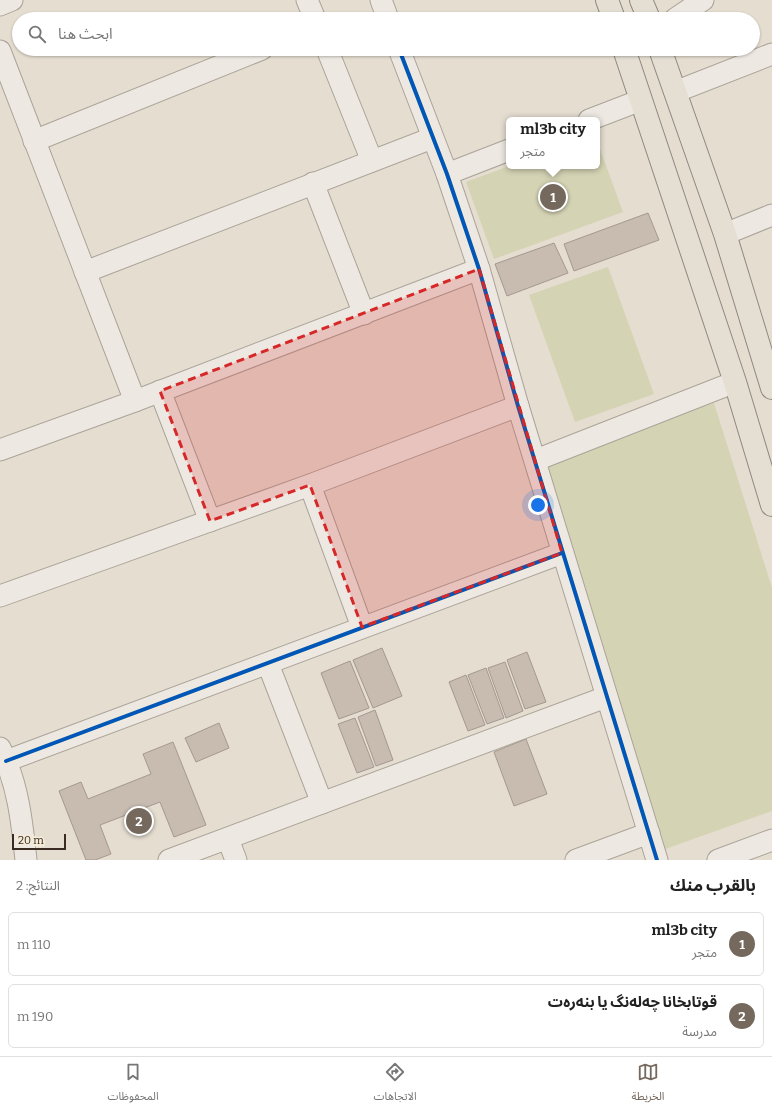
<!DOCTYPE html>
<html lang="ar">
<head>
<meta charset="utf-8">
<style>
	body { margin:0; font-family:Bitter,"Noto Sans Arabic",serif; background:#f2f2f2; color:#222; direction:rtl }
	.scale { position:absolute; left:12px; bottom:10px; width:54px; box-sizing:border-box; padding-left:4px; border:2px solid #392b21; border-top:0; font-size:11px; line-height:14px; white-space:nowrap; color:#392b21; -webkit-text-stroke:3px #f4ebd8; paint-order:stroke }
	.you { position:absolute; left:538px; top:505px; width:14px; height:14px; margin:-10px; border:3px solid #fff; border-radius:50%; background:#1a73e8; box-shadow:0 0 0 6px #1a73e833 }
	.badge { display:grid; place-items:center; width:26px; height:26px; border-radius:50%; background:#75695e; color:#fff; font-size:13px; font-weight:700 }
	.pin { position:absolute; translate:-50% -50%; border:2px solid #fff; box-shadow:0 1px 4px #0006 }
	.popup { position:absolute; left:506px; top:117px; width:94px; height:52px; box-sizing:border-box; display:grid; place-content:center; border-radius:6px; background:#fff; filter:drop-shadow(0 1px 3px #0005); font-size:13px; white-space:nowrap; color:#767676 }
	.popup b { font-size:15px; color:#222 }
	.popup::after { content:''; position:absolute; left:50%; top:100%; margin-left:-8px; border:8px solid transparent; border-top-color:#fff }
	.list { margin:0; padding:0; list-style:none }
	h2 { display:flex; justify-content:space-between; align-items:center; height:52px; margin:0; padding:0 16px; font-size:17px }
	h2 small { font-size:13px; font-weight:400; color:#767676 }
	.list li { display:grid; grid-template-columns:26px 1fr auto; gap:12px; align-items:center; box-sizing:border-box; height:64px; margin:0 8px 8px; padding:0 8px; border:1px solid #e0e0e0; border-radius:6px }
	.list b { display:block; font-size:15px; white-space:nowrap }
	.list p { margin:0; font-size:13px; white-space:nowrap; color:#767676 }
	.list em { font-size:13px; font-style:normal; color:#767676 }
	.icon { flex:none; width:22px; height:22px; fill:none; stroke:currentColor; stroke-width:2; stroke-linecap:round; stroke-linejoin:round }
	.map { position:relative; flex:none; width:772px; height:860px; overflow:hidden; direction:ltr }
	.search { position:absolute; background:#fff; box-shadow:0 1px 3px #0004; left:12px; right:12px; top:12px; height:44px; display:flex; align-items:center; gap:10px; box-sizing:border-box; padding:0 14px; border-radius:22px; color:#767676; font-size:15px }
	.sheet { height:196px; background:#fff }
	nav { display:flex; justify-content:space-around; align-items:center; box-sizing:border-box; height:56px; border-top:1px solid #e0e0e0; background:#fff; font-size:11px; color:#767676 }
	nav a { display:grid; justify-items:center; gap:2px }
	nav .on { color:#75695e }
	.map>svg:first-child { display:block }
</style>
</head>
<body>
<div class="map">
<svg width="772" height="860" viewBox="0 0 772 860">
	<rect width="100%" height="100%" fill="#e5ddd0"/>
	<g fill="#d4d3b4">
		<path d="M597,141L623,212L494,259L466,182L509,166H597Z"/>
		<path d="M608,267L654,394L575,422L529,295Z"/>
		<path d="M714,403L772,588V811L657,852L535,465Z"/>
	</g>
	<g fill="#c8bcb1" stroke="#a5998f">
		<path d="M648,213L659,240L574,271L564,244Z"/>
		<path d="M554,243L568,273L507,296L495,264Z"/>
		<path d="M382,648L402,696L373,708L353,660Z"/>
		<path d="M527,652L546,702L525,709L507,660Z"/>
		<path d="M350,661L369,708L339,719L321,673Z"/>
		<path d="M505,662L523,711L506,718L488,668Z"/>
		<path d="M486,668L504,718L487,724L468,675Z"/>
		<path d="M466,675L485,725L468,731L449,682Z"/>
		<path d="M375,710L393,760L376,766L358,717Z"/>
		<path d="M355,718L374,767L357,773L338,724Z"/>
		<path d="M219,723L229,748L196,762L185,738Z"/>
		<path d="M526,739L547,794L514,806L494,752Z"/>
		<path d="M173,742L206,825L174,837L160,802L100,825L111,854L95,860H86L59,791L81,782L88,799L151,774L143,754Z"/>
	</g>
	<g fill="none" stroke-linecap="round" stroke-linejoin="round">
		<defs>
			<g id="minor">
				<path d="M307,0L315,19"/>
				<path d="M381,0L388,19"/>
				<path d="M0,5L12,0"/>
				<path d="M675,19L703,0"/>
				<path d="M327,49L372,161"/>
				<path d="M399,49L447,174L479,269L518,406L657,860"/>
				<path d="M0,51L135,401"/>
				<path d="M675,92L772,54"/>
				<path d="M589,120L641,100"/>
				<path d="M34,141L262,49"/>
				<path d="M447,174L509,150"/>
				<path d="M313,183L364,314"/>
				<path d="M725,234L772,215"/>
				<path d="M85,272L432,138"/>
				<path d="M160,391L210,521"/>
				<path d="M0,450L135,401L479,269"/>
				<path d="M536,460L735,382"/>
				<path d="M310,485L362,627"/>
				<path d="M0,596L310,485L518,406"/>
				<path d="M268,664L322,803"/>
				<path d="M0,748C18,783 22,822 26,860"/>
				<path d="M6,761L562,553"/>
				<path d="M228,839L236,860"/>
				<path d="M169,860L606,697"/>
				<path d="M576,860L649,833"/>
				<path d="M718,860L772,840"/>
			</g>
			<g id="major">
				<path d="M607,0L614,19"/>
				<path d="M641,0L649,19"/>
				<path d="M624,49L735,382L772,505"/>
				<path d="M660,49L725,234L772,388"/>
			</g>
		</defs>
		<use href="#minor" stroke="#aaa399" stroke-width="23"/>
		<use href="#major" stroke="#908880" stroke-width="24"/>
		<use href="#minor" stroke="#ede9e2" stroke-width="21"/>
		<use href="#major" stroke="#e4ded3" stroke-width="22"/>
		<defs>
			<g id="cycleway">
				<path d="M399,49L447,174L479,269L518,406L657,860"/>
				<path d="M6,761L562,553"/>
			</g>
		</defs>
		<use href="#cycleway" stroke="#f4ebd8" stroke-width="6"/>
		<use href="#cycleway" stroke="#0057b8" stroke-width="4"/>
	</g>
	<path fill="#d62828" fill-opacity="0.2" stroke="#d62828" stroke-width="3" stroke-dasharray="8 5" stroke-linejoin="round" d="M479,269L562,553L362,627L310,485L210,521L160,391Z"/>
</svg>
<div class="scale">20 m</div>
<div class="you"></div>
<div class="pin badge" style="left:553px;top:197px">1</div>
<div class="popup"><b>ml3b city</b>متجر</div>
<div class="pin badge" style="left:139px;top:821px">2</div>
<div class="search"><svg class="icon" aria-label="search" viewBox="0 0 24 24"><circle cx="10" cy="10" r="6"/><path d="M15 15l6 6"/></svg>ابحث هنا</div>
</div>
<section class="sheet">
<h2>بالقرب منك<small>النتائج: 2</small></h2>
<ul class="list">
<li><span class="badge">1</span><div><b>ml3b city</b><p>متجر</p></div><em>110 m</em></li>
<li><span class="badge">2</span><div><b>قوتابخانا چەلەنگ یا بنەرەت</b><p>مدرسة</p></div><em>190 m</em></li>
</ul>
</section>
<nav>
<a class="on"><svg class="icon" aria-label="map" viewBox="0 0 24 24"><path d="M3 6l6-2 6 2 6-2v14l-6 2-6-2-6 2zM9 4v14M15 6v14"/></svg>الخريطة</a>
<a><svg class="icon" aria-label="directions" viewBox="0 0 24 24"><path d="M12 3l9 9-9 9-9-9zM9 14v-3h6M13 9l2 2-2 2"/></svg>الاتجاهات</a>
<a><svg class="icon" aria-label="saved" viewBox="0 0 24 24"><path d="M7 4h10v16l-5-4-5 4z"/></svg>المحفوظات</a>
</nav>
</body>
</html>
